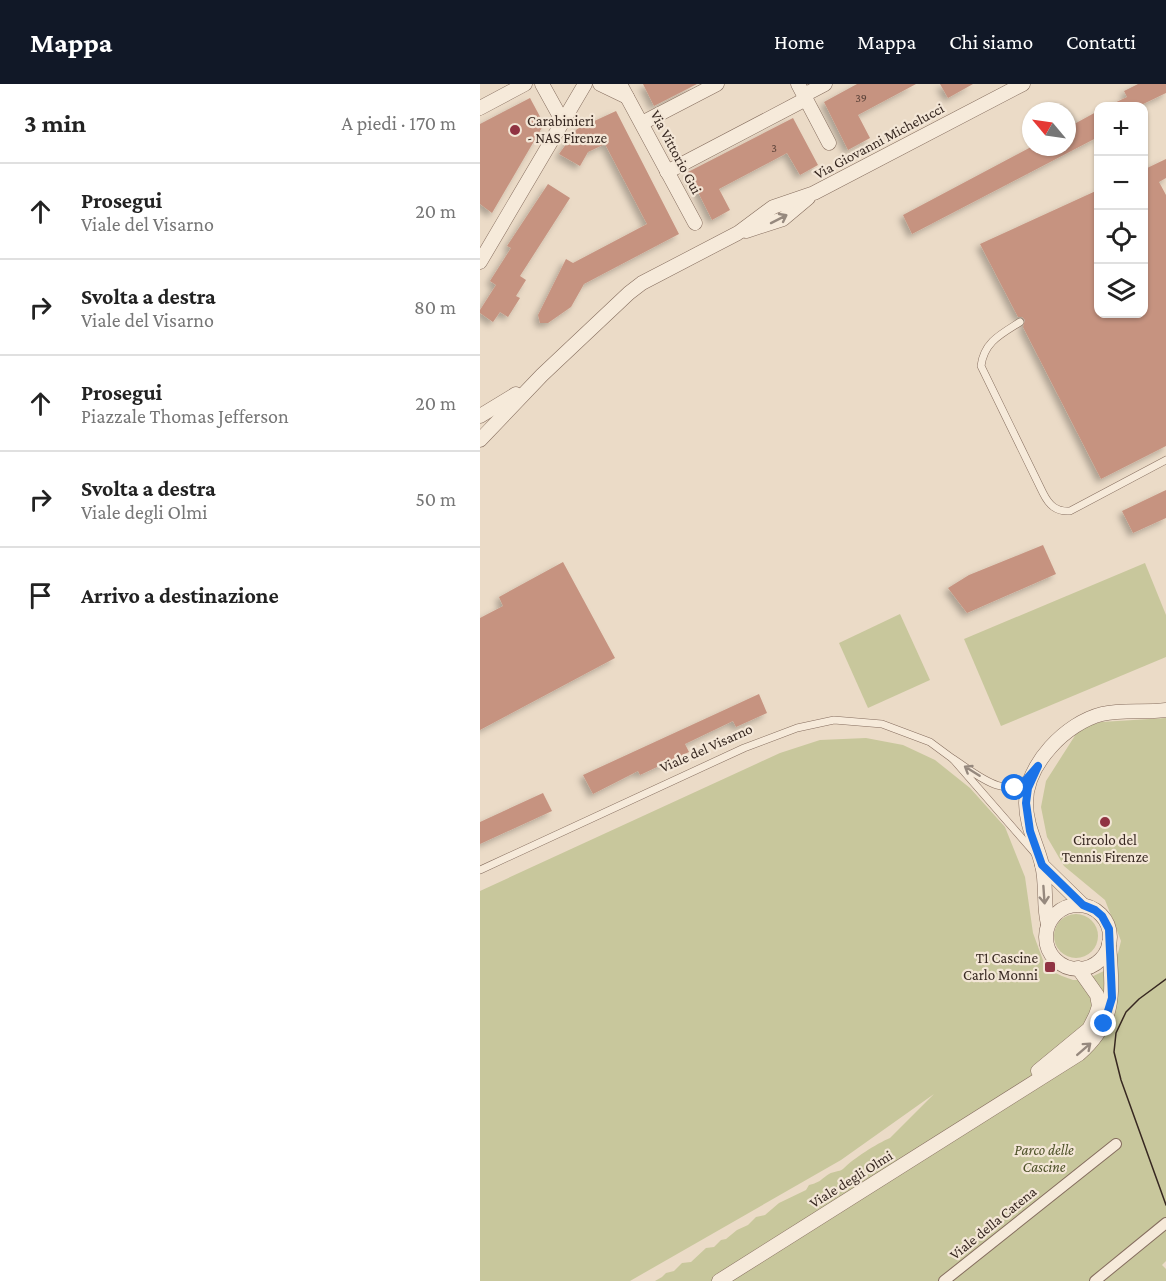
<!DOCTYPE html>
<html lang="it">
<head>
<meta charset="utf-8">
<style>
	body { margin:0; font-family:"Crimson Pro",serif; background:#f6f6f6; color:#222 }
	.controls { position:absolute; right:18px; top:18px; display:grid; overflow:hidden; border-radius:12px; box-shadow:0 2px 4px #0004 }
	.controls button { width:54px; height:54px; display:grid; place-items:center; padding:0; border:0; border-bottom:2px solid #e0e0e0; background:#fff; color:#222; font:30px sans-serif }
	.compass { position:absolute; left:542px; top:18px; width:54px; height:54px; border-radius:50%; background:#fff; box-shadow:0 2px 4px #0004; rotate:299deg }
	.stop { position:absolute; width:18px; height:18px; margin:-14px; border:4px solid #1a73e8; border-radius:50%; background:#fff }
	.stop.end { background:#1a73e8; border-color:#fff; box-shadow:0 2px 6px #0008 }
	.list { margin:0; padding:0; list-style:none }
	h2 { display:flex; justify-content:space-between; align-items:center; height:78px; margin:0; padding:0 24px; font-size:26px }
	h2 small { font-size:20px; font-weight:400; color:#767676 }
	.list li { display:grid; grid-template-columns:39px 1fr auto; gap:18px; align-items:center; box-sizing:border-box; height:96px; padding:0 24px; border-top:2px solid #e0e0e0 }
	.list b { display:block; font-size:22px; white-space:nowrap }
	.list p { margin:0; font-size:20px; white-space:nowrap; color:#767676 }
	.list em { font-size:20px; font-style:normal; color:#767676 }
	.icon { flex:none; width:33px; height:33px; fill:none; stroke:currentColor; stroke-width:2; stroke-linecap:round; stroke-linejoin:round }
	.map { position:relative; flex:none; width:686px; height:1197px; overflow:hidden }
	header { display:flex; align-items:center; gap:36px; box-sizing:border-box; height:84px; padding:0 30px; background:#111827; color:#fff }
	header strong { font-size:28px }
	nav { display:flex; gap:33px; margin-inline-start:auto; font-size:21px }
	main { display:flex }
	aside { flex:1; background:#fff }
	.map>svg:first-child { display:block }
</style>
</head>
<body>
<header>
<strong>Mappa</strong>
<nav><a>Home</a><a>Mappa</a><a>Chi siamo</a><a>Contatti</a></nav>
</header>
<main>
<aside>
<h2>3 min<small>A piedi · 170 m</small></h2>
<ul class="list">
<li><svg class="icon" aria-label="ahead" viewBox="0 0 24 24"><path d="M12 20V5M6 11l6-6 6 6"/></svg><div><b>Prosegui</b><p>Viale del Visarno</p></div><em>20 m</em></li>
<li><svg class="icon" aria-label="right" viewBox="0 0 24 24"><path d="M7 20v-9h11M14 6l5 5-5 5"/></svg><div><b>Svolta a destra</b><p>Viale del Visarno</p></div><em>80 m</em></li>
<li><svg class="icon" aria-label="ahead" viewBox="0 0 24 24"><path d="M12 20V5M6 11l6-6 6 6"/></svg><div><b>Prosegui</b><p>Piazzale Thomas Jefferson</p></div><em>20 m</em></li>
<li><svg class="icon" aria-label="right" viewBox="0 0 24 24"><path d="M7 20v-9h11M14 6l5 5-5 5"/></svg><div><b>Svolta a destra</b><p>Viale degli Olmi</p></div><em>50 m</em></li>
<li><svg class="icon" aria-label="arrive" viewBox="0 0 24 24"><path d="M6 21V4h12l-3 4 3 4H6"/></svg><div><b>Arrivo a destinazione</b></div></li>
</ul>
</aside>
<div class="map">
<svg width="686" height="1197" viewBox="0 0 686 1197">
	<defs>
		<filter id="shadow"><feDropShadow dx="-4" dy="4" stdDeviation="3" flood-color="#0004"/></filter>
	</defs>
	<rect width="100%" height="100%" fill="#ebdbc7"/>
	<g fill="#c8c79c">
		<path d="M665,479L686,531V573L521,642L484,555Z"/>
		<path d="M420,530L450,596L388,624L359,559Z"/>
		<path d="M686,634V1177L682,1181L686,1185V1197H175L182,1193L186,1189L194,1187L202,1179L211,1178L226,1164L234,1163L241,1156L246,1155L257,1146L268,1141L276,1133L285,1131L299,1119L326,1106L329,1101C341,1098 340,1096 349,1090C354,1087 359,1088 363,1085C374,1074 396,1060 410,1054L454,1010L361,1076L150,1197H0V807L300,669L340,656L386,654L423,661L455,676L490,704L525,743L545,793L553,849L564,879L571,887L582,892L593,896H605L626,886L638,869L641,857L625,816L584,782L567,753L561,723L566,697L596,650L608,642L621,638Z"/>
		<circle cx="596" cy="852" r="22"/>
	</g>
	<g fill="#c69380" filter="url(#shadow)">
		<path d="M163,0H217L174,22Z"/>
		<path d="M377,0H436L378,31L390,54L368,66L344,18Z"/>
		<path d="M460,0H493L468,14Z"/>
		<path d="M658,0H686V9L659,22H628L647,13L644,7Z"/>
		<path d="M50,14L64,40L12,129L0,120V40Z"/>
		<path d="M136,27L199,150L104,200L91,223L68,239H60L58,231L86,175L93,179L167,140L125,60L108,68L100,82L79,70L97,45Z"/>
		<path d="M618,27V53L432,150L423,131L551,63H587V44Z"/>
		<path d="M313,34L338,81L320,91L307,69L239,105L250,126L232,136L208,88Z"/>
		<path d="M686,75V94L679,98L686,111V362L621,395L543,243L545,236L542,233H538L500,160L618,106V230H663V86Z"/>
		<path d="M68,100L90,114L40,192L46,196L36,212L40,214L28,233L20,228L13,238L0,229V226L16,201L10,197L31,164L27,162Z"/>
		<path d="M686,406V434L653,449L642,427Z"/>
		<path d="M563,461L576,490L487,529L468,504L489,491Z"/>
		<path d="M83,478L135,574L0,646V534L23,522L19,513Z"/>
		<path d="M279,610L287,629L256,643L253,637L205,660L209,668L160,691L158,687L113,710L103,691Z"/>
		<path d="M63,709L72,727L0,760V738Z"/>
	</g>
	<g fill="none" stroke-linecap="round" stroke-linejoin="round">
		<defs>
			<g id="service">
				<path d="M540,238C521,250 504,258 501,282L563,409C569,421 576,428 590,427L686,376"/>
				<path d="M548,693C527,719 494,688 473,675L554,768"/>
				<path d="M0,786L264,664L317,644L354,636L402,640L450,658L473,675"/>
			</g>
			<g id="pedestrian">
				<path d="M464,1197L636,1060"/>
				<path d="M615,1197L686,1139"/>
			</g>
			<g id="minor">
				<path d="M62,0L83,38"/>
				<path d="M120,0L147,13"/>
				<path d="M140,0L215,139"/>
				<path d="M318,0L349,59"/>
				<path d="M324,11L345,0"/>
				<path d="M0,24L45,0"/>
				<path d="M162,39L237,0"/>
				<path d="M187,88L326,15"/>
				<path d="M266,147L303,135L328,114"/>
				<path d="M0,178L105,0"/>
				<path d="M0,332L36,310"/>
				<path d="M0,356L62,291L149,209L162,199L258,149L293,123L334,109L543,0"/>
				<path d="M562,781L603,821"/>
				<circle cx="598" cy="853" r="32"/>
				<path d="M568,840C563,821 567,800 562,781C557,760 546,742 546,719C546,680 586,639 622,630C643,625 665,629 686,626"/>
				<path d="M558,987L609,945L616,931L619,922L617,911L598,884"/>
				<path d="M239,1197L599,970C638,936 632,906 629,859"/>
			</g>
		</defs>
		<use href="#service" stroke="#856d5e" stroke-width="8"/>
		<use href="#pedestrian" stroke="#856d5e" stroke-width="12"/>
		<use href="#minor" stroke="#856d5e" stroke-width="15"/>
		<use href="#service" stroke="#f6eada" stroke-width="7"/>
		<use href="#pedestrian" stroke="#f6eada" stroke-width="10"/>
		<use href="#minor" stroke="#f6eada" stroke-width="14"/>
		<path stroke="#372821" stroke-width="1.5" d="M686,895L659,915L646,928L636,949L634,968L641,996L686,1121"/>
	</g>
	<defs><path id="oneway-shaft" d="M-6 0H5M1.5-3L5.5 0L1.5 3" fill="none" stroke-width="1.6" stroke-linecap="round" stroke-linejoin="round" transform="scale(1.5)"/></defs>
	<g stroke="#96897e">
		<use href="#oneway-shaft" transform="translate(299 135) rotate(-27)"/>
		<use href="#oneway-shaft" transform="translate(492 687) rotate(-148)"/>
		<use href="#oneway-shaft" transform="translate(564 811) rotate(86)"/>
		<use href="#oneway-shaft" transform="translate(604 965) rotate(-41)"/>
	</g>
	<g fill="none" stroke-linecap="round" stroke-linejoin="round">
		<path stroke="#1a73e8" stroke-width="8" d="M535,704L544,698L558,682L548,704L546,719L550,747L562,781L603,821L615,826L622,832L629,845L632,914L624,940"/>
	</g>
	<g fill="#903342" stroke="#f3e6d6" stroke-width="2">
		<circle cx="35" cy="46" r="6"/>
		<circle cx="625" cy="738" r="6"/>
		<rect x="564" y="877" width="12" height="12" rx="3"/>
	</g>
	<g text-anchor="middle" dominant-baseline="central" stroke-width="4.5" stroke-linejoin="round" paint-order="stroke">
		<g font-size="12" fill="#5b4339">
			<text x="381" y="14">39</text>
			<text x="294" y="64">3</text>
		</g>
		<g font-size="15" fill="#372821" stroke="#f3e6d6" text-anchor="start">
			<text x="47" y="37">Carabinieri<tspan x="47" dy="17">- NAS Firenze</tspan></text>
			<text x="625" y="756" text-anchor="middle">Circolo del<tspan x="625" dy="17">Tennis Firenze</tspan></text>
			<text x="558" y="874" text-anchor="end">T1 Cascine<tspan x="558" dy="17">Carlo Monni</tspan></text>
		</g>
		<g font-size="15" fill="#372821" stroke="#f3e6d6">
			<text transform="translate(399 57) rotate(-28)">Via Giovanni Michelucci</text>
			<text transform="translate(196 68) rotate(62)">Via Vittorio Gui</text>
			<text transform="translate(226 664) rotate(-24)">Viale del Visarno</text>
			<text transform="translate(371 1095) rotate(-32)">Viale degli Olmi</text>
			<text transform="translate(513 1139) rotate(-39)">Viale della Catena</text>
		</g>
		<g font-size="15" font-style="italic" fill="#4e5229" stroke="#f3e6d6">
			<text x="564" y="1066">Parco delle<tspan x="564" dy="17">Cascine</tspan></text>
		</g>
	</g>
</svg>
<div class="controls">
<button>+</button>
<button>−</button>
<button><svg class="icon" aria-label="locate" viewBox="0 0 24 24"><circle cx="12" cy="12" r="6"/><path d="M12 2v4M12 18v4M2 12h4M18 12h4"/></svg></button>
<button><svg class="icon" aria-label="layers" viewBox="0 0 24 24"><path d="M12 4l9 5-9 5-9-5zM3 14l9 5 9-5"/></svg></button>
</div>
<svg class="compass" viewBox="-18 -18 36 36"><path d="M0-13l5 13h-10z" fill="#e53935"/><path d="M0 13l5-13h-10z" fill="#767676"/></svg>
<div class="stop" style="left:535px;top:704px"></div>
<div class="stop end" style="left:624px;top:940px"></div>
</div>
</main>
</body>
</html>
